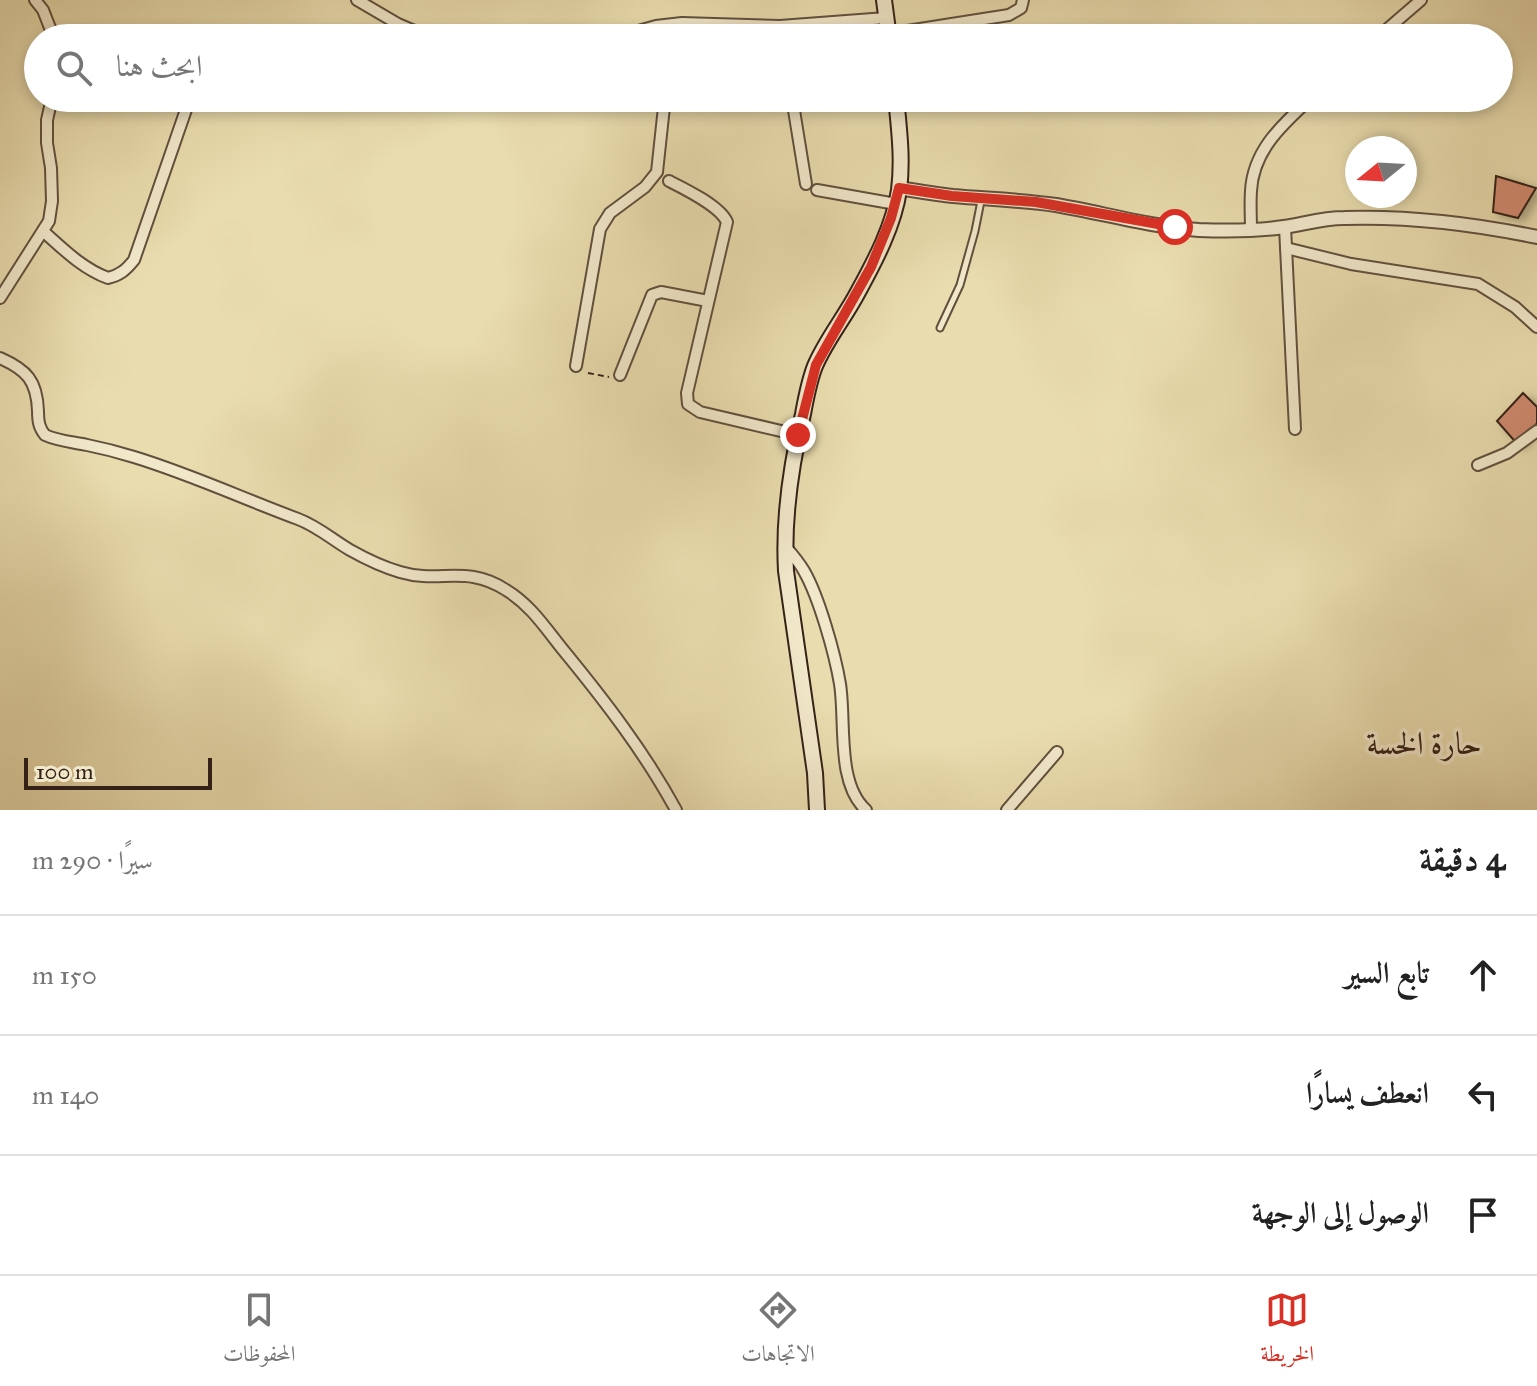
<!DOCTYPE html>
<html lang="ar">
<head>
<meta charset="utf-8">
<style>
	body { margin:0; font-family:"IM FELL Great Primer",Amiri,serif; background:#f2f2f2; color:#222; direction:rtl }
	.compass { position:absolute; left:1345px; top:136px; width:72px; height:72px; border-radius:50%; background:#fff; box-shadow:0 4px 12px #0003; rotate:252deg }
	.scale { position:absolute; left:24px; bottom:20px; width:188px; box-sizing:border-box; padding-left:8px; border:4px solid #342118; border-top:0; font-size:22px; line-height:28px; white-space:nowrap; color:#342118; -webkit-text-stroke:6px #f1e8ca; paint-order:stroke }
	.stop { position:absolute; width:24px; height:24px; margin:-18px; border:6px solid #d93025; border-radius:50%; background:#fff }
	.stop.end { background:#d93025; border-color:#fff; box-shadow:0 2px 8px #0008 }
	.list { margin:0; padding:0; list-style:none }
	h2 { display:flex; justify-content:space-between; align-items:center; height:104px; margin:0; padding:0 32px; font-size:34px }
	h2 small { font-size:26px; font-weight:400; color:#767676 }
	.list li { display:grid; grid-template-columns:52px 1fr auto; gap:24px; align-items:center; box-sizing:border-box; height:120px; padding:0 32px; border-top:2px solid #e0e0e0 }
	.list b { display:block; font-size:30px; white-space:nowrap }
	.list em { font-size:26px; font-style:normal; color:#767676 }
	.icon { flex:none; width:44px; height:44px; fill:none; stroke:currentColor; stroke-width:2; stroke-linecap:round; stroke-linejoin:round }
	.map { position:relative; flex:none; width:1537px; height:810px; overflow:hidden; direction:ltr }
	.search { position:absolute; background:#fff; box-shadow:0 4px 12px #0003; left:24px; right:24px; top:24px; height:88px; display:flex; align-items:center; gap:20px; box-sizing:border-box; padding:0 28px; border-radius:44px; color:#767676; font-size:30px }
	.sheet { height:464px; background:#fff }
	nav { display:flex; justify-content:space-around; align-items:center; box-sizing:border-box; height:112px; border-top:2px solid #e0e0e0; background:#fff; font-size:22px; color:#767676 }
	nav a { display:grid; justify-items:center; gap:4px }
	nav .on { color:#d93025 }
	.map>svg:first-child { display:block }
</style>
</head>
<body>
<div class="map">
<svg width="1537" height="810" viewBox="0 0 1537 810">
	<defs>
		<filter id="shadow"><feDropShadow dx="6" dy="3.5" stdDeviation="4" flood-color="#0004"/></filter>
	</defs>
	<rect width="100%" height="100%" fill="#e9dcae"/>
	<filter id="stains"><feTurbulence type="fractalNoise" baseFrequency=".0025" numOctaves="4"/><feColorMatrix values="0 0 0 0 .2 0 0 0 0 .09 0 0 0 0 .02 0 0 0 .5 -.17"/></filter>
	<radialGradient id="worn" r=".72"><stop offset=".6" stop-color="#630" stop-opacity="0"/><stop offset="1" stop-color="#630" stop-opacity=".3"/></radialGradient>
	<g fill="#cf8a6e" stroke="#342118" stroke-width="2" filter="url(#shadow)">
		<path d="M1496,176L1536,188L1518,218L1493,212Z"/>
		<path d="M1523,393L1537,407V423L1519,446L1497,421Z"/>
	</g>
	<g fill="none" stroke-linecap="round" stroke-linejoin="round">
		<defs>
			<path id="service" d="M940,328L960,285L975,231L981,201"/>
			<g id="minor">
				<path d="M35,0L43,10L54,38"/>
				<path d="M357,0L398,24L431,38"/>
				<path d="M780,26L782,38"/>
				<path d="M888,34L1009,15L1021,8L1023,0"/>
				<path d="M613,38L656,26L682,23L780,26L886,18"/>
				<path d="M1377,38L1421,0"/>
				<path d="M792,98L806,184"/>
				<path d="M669,181C685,189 720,206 727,222L687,393L688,404L700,412L798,435"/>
				<path d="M817,190L896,204"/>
				<path d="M1285,227L1295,429"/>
				<path d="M1251,230C1251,217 1250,204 1251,191C1253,150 1283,124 1311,98"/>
				<path d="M43,231C63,249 83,269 108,278C120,275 126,270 134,260L190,98"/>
				<path d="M1286,248L1351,264L1478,284L1515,307L1537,327"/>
				<path d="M0,298L49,221L52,201L51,168L47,143V120L52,98"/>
				<path d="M0,358C27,370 37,381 38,411C38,421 39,428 45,435C58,441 73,442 87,445C102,448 118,452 134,457C190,474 244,499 298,519C317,526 333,540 350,550C366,559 383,567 400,572C440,584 466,564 506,590C531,605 546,629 564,651C605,701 645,753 676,810"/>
				<path d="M576,366L600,229L610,213L645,187L657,172L664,107L657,98"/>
				<path d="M620,375L652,295L661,292L708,301"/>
				<path d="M1478,465L1507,453L1537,431"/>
				<path d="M785,546C792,554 799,562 804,571C819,597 835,654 840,684C846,722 836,783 866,810"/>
				<path d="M1007,810L1057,752"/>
			</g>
			<path id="tertiary" d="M899,188C917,191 935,194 953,196C987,199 1022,200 1056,205C1103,213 1151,227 1199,230C1227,231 1257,231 1284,227C1304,224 1323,218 1344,218C1408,216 1475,224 1537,237"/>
			<g id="secondary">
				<path d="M884,0L889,38"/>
				<path d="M817,810L815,773L786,571C783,519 791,465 803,414C806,398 809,381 815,366C826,340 845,317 858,292C875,261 894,225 899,190C903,160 899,128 896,98"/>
			</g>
		</defs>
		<use href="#service" stroke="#61503e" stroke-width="9"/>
		<use href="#minor" stroke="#61503e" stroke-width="14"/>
		<use href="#tertiary" stroke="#61503e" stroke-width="16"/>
		<use href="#secondary" stroke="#342118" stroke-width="18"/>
		<path stroke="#342118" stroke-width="2" stroke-dasharray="6 4" stroke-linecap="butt" d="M588,373L609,377"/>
		<use href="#service" stroke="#f1e8ca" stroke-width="5"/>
		<use href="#minor" stroke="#f1e8ca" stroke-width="10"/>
		<use href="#tertiary" stroke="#f1e8ca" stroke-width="12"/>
		<use href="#secondary" stroke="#f1e8ca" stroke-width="14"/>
	</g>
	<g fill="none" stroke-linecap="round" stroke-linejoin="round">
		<path stroke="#d93025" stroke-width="10" d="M798,435L816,365L871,267L891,218L899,188L952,196L1036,202L1175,227"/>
	</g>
	<g text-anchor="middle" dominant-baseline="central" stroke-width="7" stroke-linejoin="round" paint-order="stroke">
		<g font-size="32" fill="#342118" stroke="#f1e8ca">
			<text x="1424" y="743">حارة الخسة</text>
		</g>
	</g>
	<rect width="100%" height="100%" filter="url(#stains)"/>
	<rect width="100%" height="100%" fill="url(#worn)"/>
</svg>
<svg class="compass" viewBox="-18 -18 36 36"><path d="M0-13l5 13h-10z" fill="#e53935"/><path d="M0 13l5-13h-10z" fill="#767676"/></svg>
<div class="scale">100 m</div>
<div class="stop" style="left:1175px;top:227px"></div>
<div class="stop end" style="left:798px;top:435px"></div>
<div class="search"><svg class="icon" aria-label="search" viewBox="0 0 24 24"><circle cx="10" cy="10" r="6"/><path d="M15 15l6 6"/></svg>ابحث هنا</div>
</div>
<section class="sheet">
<h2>4 دقيقة<small>سيرًا · 290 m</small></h2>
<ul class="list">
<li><svg class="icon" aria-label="ahead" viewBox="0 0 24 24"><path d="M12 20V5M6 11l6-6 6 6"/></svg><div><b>تابع السير</b></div><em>150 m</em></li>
<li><svg class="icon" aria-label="left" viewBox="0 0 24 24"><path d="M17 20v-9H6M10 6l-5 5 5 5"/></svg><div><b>انعطف يسارًا</b></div><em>140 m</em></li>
<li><svg class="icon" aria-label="arrive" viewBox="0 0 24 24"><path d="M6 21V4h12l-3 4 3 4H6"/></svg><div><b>الوصول إلى الوجهة</b></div></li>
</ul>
</section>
<nav>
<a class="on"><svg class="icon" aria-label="map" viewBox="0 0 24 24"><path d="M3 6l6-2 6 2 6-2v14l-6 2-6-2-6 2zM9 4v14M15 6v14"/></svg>الخريطة</a>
<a><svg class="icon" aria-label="directions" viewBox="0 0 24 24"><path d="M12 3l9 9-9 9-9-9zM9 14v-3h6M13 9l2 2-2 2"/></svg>الاتجاهات</a>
<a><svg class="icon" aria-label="saved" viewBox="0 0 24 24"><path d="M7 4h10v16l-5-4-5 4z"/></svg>المحفوظات</a>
</nav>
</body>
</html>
